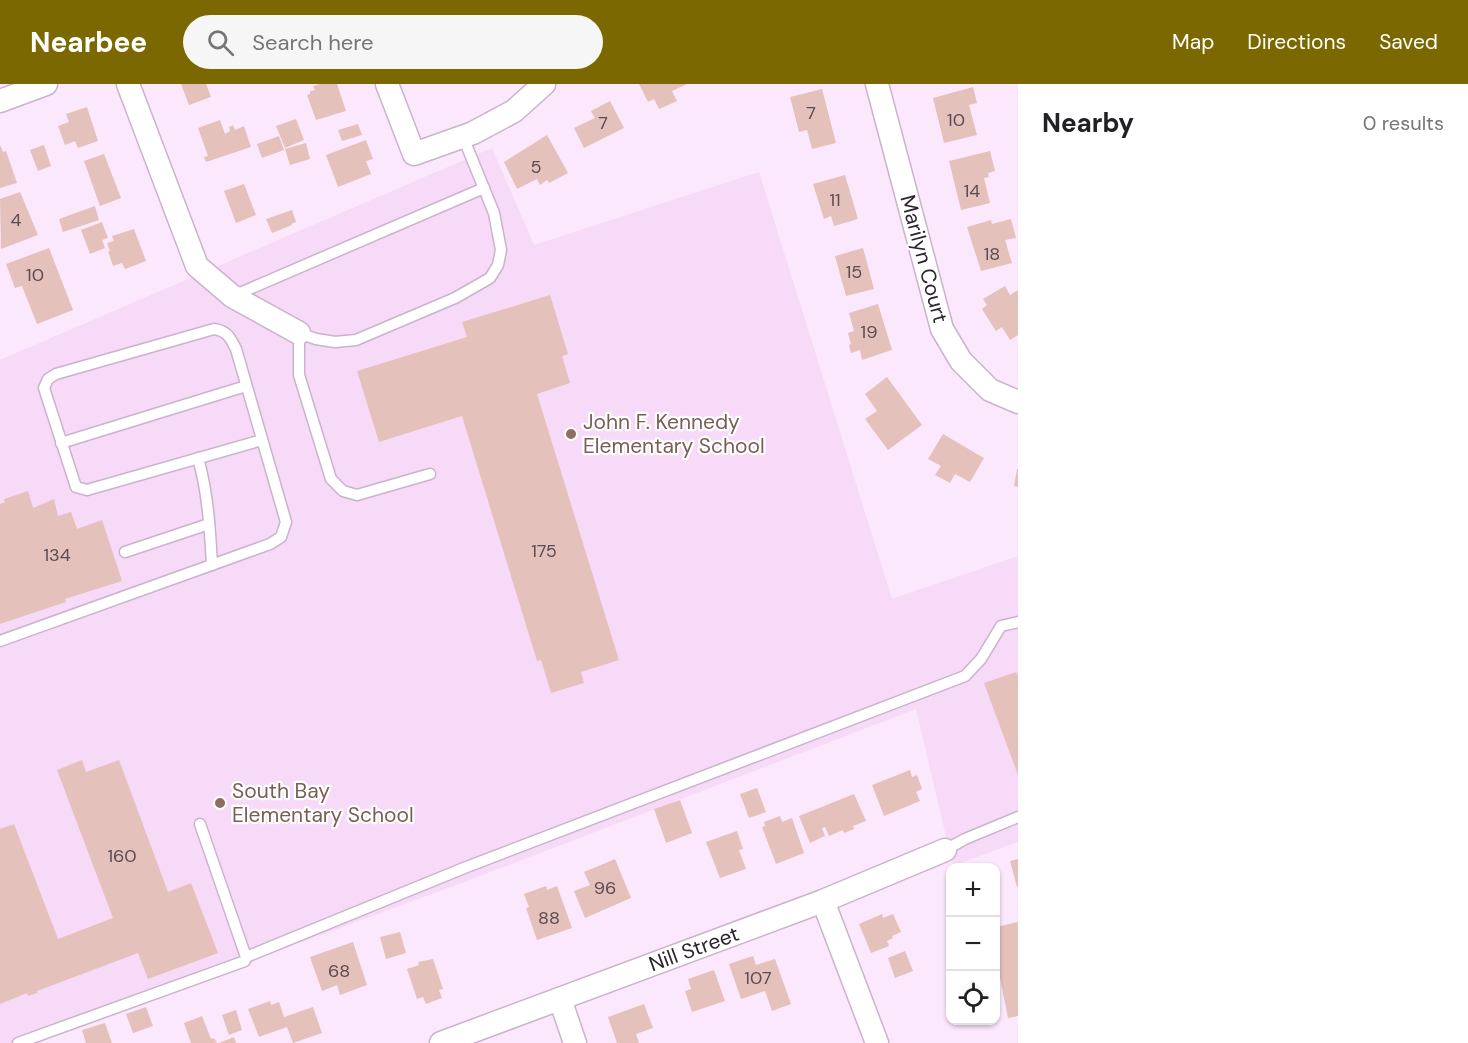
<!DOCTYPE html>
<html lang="en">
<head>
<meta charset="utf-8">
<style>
	body { margin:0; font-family:"DM Sans",sans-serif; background:#f6f6f6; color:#202124 }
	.controls { position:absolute; right:18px; bottom:18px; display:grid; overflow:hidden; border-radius:12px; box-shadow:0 2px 4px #0004 }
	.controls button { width:54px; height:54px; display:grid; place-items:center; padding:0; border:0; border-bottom:2px solid #e0e0e0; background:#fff; color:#202124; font:30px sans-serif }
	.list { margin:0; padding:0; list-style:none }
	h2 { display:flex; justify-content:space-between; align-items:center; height:78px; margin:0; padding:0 24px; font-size:26px }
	h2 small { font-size:20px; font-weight:400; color:#757577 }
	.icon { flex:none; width:33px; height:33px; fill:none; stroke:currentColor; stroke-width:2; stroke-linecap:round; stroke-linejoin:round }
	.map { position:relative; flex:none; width:1018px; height:959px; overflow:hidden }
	header { display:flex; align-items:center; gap:36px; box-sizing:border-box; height:84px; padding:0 30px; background:#7b6800; color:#fff }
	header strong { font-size:28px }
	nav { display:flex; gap:33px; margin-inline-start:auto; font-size:21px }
	.search { width:420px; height:54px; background:#f6f6f6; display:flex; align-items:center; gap:15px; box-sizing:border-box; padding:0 21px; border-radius:33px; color:#757577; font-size:22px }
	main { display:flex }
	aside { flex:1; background:#fff }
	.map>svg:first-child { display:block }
</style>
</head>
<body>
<header>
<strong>Nearbee</strong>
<div class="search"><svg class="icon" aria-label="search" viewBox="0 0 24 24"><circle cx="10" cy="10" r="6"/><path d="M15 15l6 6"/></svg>Search here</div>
<nav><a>Map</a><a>Directions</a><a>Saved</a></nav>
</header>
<main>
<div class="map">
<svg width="1018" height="959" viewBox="0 0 1018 959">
	<rect width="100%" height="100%" fill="#fbe8fc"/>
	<path fill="#f7d9f8" d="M492,64L534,161L759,88L892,515L1018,472V758L953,782L916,625L467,797L29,959H0V276Z"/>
	<g fill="#e5c1bc">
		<path d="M181,0H206L211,13L189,21Z"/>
		<path d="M320,0H337L346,27L316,36L307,11L310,10V7L315,6L313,2Z"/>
		<path d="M639,0H687L672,7L677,17L659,25L654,15L648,18Z"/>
		<path d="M973,3L977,19L969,21L977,51L944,59L933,14Z"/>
		<path d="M822,5L836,59L812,65L807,46L799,48L790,13Z"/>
		<path d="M610,17L624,44L584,64L574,44L595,34L591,27Z"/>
		<path d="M87,23L98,57L78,64L75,57L65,61L58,42L69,38L66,30Z"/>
		<path d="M296,35L304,56L285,64L276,42Z"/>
		<path d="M220,36L225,50L230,47L229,43L233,41L235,46L244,42L251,63L206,78L204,73L208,72L198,44Z"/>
		<path d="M358,40L362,51L342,57L338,46Z"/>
		<path d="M547,51L568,89L549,99L547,96L540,101L537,95L517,105L504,78Z"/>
		<path d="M279,52L284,66L262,74L257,60Z"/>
		<path d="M366,56L373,75L366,77L371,90L338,103L326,71Z"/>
		<path d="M306,59L310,75L290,81L285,65Z"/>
		<path d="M0,61L3,68L6,67L17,99L0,104Z"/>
		<path d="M44,61L51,82L38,87L30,66Z"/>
		<path d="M990,67L995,87L988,89L989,93L984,94L990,119L961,126L949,77Z"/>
		<path d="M104,70L121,114L100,122L84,77Z"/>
		<path d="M845,91L858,135L834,142L831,132L824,135L813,100Z"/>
		<path d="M244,100L256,131L236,139L224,107Z"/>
		<path d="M20,108L38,151L1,165L0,115Z"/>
		<path d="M95,122L99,136L63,148L59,135Z"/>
		<path d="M292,126L296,138L291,140L292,141L272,149L266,135Z"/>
		<path d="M1011,135L1016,154L1005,156L1012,179L981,187L967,143L991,136L992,140Z"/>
		<path d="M102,138L108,154L102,156L105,164L90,170L81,146Z"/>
		<path d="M134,145L146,177L125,185L122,179L113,182L108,167H110L107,159L114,157L112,152Z"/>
		<path d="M49,164L73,226L37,240L22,202L15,204L6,180Z"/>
		<path d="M863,164L874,205L846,212L835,172Z"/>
		<path d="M1005,202L1010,211L1018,206V251L1010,256L1002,243L996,247L982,225L987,221L983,215Z"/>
		<path d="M550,211L568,270L562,272L570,299L537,310L619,576L581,588L584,599L551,609L541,576L537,577L462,332L379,358L357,287L467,253L462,238Z"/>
		<path d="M878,220L892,266L862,276L860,266L851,269L849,261L851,260L848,249L854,247L849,229Z"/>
		<path d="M887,293L922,341L888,366L865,335L877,327L865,310Z"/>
		<path d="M943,350L984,374L970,398L955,390L950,399L935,391L941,382L928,375Z"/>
		<path d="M1017,385H1018V403L1014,402Z"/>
		<path d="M28,407L33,424L54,415L58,432L71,428L77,445L102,436L122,497L65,515L66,518L0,540V420L5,418L4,415Z"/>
		<path d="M1016,588L1018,592V691L984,599Z"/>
		<path d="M82,676L86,688L119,676L168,808L191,799L218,869L148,895L138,869L37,907V909L28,912L27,909L0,920V745L14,740L58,855L113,834L57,686Z"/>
		<path d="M910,686L912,693L917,691L922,705L916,708L920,717L884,732L872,701Z"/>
		<path d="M757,704L766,728L749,734L740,710Z"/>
		<path d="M854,710L866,737L853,742L854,745L844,749L843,746L829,752L825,743L822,744L825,752L810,759L799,732Z"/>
		<path d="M680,716L692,749L666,759L654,725Z"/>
		<path d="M780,732L782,738L792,734L804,769L776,780L762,743L765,742L764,738Z"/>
		<path d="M737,747L743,765L739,766L746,785L720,794L706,758Z"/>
		<path d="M615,775L631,814L585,834L574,807L590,801L584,788Z"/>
		<path d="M1018,775V803H1017L1010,777Z"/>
		<path d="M546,802L547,806L557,802L572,844L537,856L526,824L529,823L524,810Z"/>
		<path d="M882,830L883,834L893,830L901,848L892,852L893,854L887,857L889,862L871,869L859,840Z"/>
		<path d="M1018,838V932L1008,934L996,874V843Z"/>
		<path d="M400,848L406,869L386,875L380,853Z"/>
		<path d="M353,858L367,901L340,911L337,901L322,907L310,873Z"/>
		<path d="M905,867L913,887L895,894L888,874Z"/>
		<path d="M753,872L756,881L775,875L791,920L772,927L765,907L741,915L729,880Z"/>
		<path d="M433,875L443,905L439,906L442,914L426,920L423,913L417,915L407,885L419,881L418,878Z"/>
		<path d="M714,886L725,917L692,928L685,907L691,905L688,895Z"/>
		<path d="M270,917L271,921L279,918L284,933L313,923L322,949L293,959L287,943L259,953L248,925Z"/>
		<path d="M644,920L653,944L636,950L639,959H617L608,933Z"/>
		<path d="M146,923L153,942L133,949L126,930Z"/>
		<path d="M236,926L242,946L229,951L222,931Z"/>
		<path d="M202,932L211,955L214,954L217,959H191L184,939Z"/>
		<path d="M105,939L112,959H86L82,946Z"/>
		<path d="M234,953L236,959H219Z"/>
	</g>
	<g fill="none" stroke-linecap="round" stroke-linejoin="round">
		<defs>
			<g id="service">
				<path d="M233,212L484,104"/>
				<path d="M61,359L246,302"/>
				<path d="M198,374C208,409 210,445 212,481"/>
				<path d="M430,390L357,411L343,407L331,395L299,291V249L316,255L335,258L356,256L455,214L490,194L498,181L501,166L494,129L463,53"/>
				<path d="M125,468L209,440"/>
				<path d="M0,557L270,460L281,453L286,438L236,265C230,253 227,247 214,245L56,290L48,295L44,304L76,403L87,406L262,356"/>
				<path d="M945,766L965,755L1018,733"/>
				<path d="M246,873L464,784L965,592L981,575L1001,542L1018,538"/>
				<path d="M18,959L245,877L246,873L200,740"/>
			</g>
			<g id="minor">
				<path d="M128,0L197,182L232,212L299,249"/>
				<path d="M387,0L414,70L473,49L514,27L544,0"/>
				<path d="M877,0L942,245L961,277L990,306L1018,318"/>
				<path d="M0,17L46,0"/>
				<path d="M823,817L877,959"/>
				<path d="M560,915L575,959"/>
				<path d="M441,959L823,817L945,766"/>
			</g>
		</defs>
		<use href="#service" stroke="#cab3cb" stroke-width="13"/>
		<use href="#minor" stroke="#cab3cb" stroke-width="25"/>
		<use href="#service" stroke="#fff" stroke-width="10"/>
		<use href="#minor" stroke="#fff" stroke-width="22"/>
	</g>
	<g fill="#8d6e63" stroke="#fff" stroke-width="2">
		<circle cx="571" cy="350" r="6"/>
		<circle cx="220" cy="719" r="6"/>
	</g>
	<g text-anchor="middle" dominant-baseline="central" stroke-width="4.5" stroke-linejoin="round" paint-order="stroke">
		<g font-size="18" fill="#5b4b52">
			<text x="811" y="29">7</text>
			<text x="956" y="36">10</text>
			<text x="603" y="39">7</text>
			<text x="536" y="83">5</text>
			<text x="972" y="107">14</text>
			<text x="835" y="116">11</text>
			<text x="16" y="136">4</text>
			<text x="992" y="170">18</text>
			<text x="854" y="188">15</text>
			<text x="35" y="191">10</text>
			<text x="869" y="248">19</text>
			<text x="544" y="467">175</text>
			<text x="57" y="471">134</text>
			<text x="122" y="772">160</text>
			<text x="605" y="804">96</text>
			<text x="549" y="834">88</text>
			<text x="339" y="887">68</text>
			<text x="758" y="894">107</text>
		</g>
		<g font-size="21" fill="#2d242e" stroke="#fff">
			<text transform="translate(924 175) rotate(75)">Marilyn Court</text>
			<text transform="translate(694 865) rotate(-20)">Nill Street</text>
		</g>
		<g font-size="21" fill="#785e54" stroke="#fff" text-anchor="start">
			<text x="583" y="338">John F. Kennedy<tspan x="583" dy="24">Elementary School</tspan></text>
			<text x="232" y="707">South Bay<tspan x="232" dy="24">Elementary School</tspan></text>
		</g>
	</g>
</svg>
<div class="controls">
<button>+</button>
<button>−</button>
<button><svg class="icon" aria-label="locate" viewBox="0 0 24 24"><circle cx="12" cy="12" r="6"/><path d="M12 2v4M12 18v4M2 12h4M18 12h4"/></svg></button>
</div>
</div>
<aside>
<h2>Nearby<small>0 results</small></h2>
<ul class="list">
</ul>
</aside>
</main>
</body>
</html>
